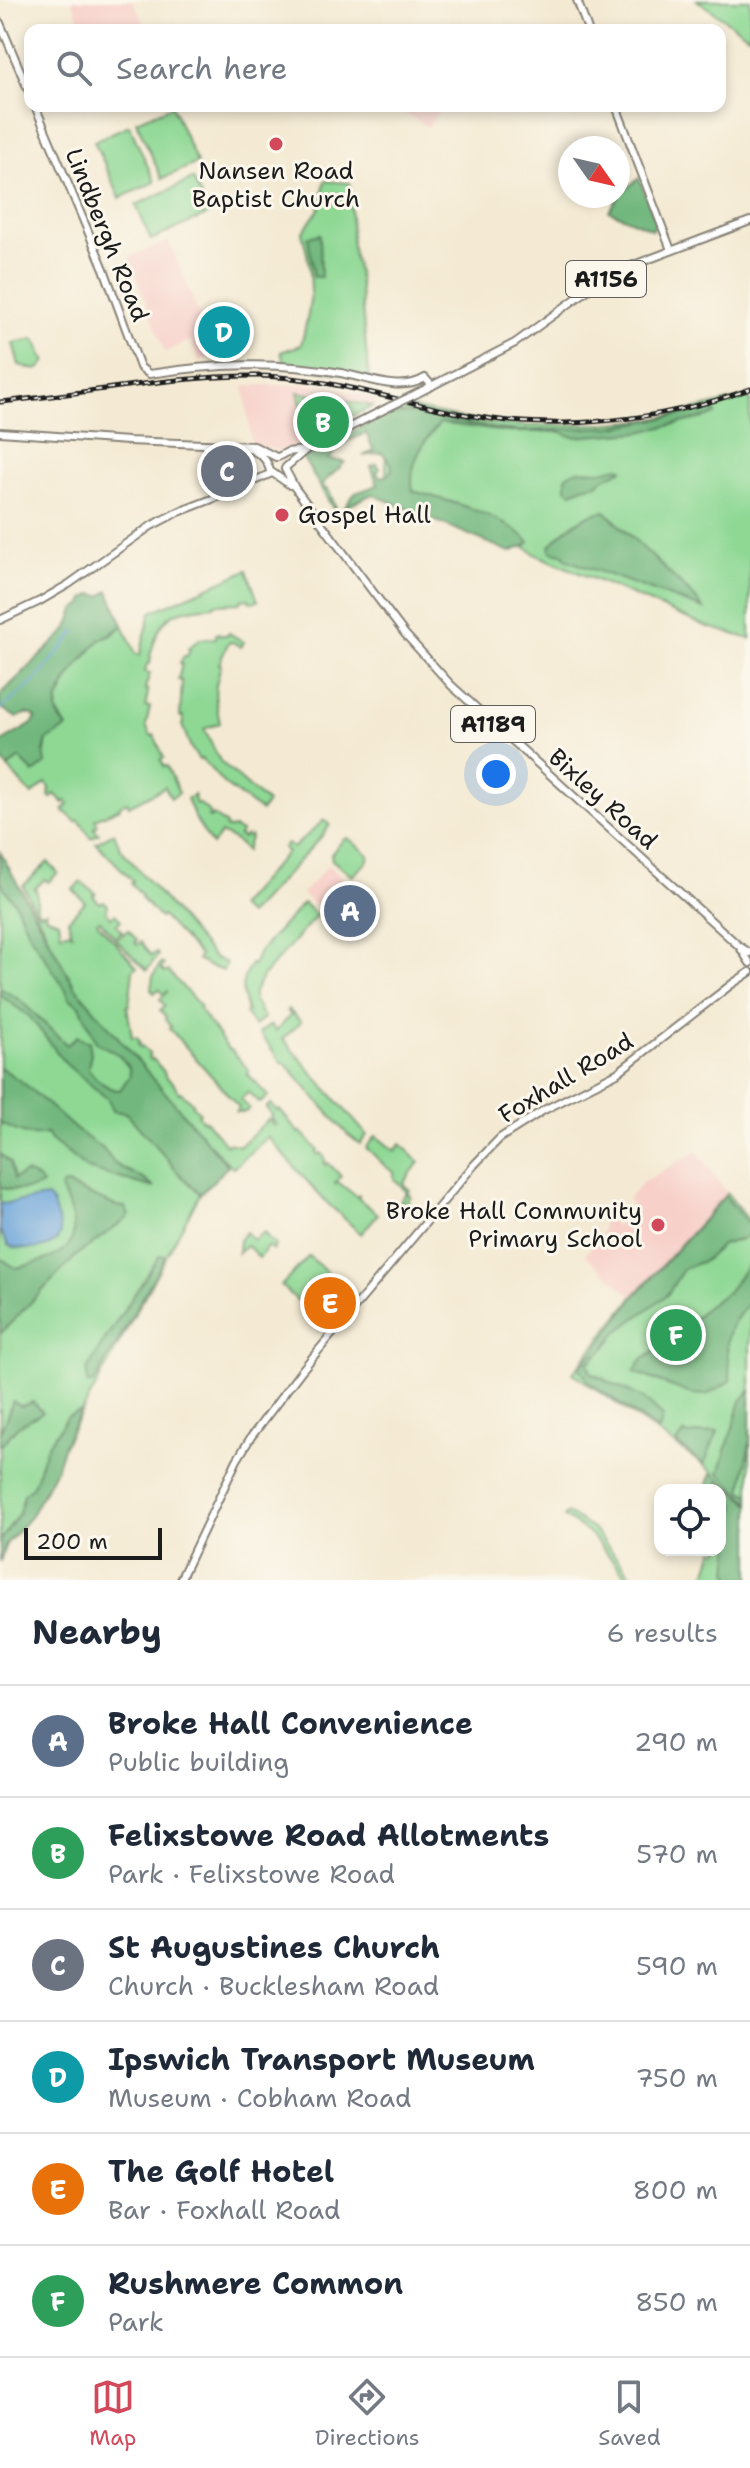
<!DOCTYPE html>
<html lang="en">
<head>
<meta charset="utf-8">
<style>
	body { margin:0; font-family:"Shantell Sans",sans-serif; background:#f2f2f3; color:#1f2937 }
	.controls { position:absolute; right:24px; bottom:24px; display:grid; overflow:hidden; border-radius:16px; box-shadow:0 4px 12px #0003 }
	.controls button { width:72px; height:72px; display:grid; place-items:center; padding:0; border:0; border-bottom:2px solid #e0e1e3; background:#fff; color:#1f2937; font:40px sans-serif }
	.compass { position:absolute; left:558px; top:136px; width:72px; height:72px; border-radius:50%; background:#fff; box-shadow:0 4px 12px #0003; rotate:124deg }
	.scale { position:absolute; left:24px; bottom:20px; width:138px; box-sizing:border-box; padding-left:8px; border:4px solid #1c1c1c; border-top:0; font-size:22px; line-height:28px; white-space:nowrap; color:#1c1c1c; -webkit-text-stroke:6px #fbf7ec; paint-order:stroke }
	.you { position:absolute; left:496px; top:774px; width:28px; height:28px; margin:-20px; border:6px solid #fff; border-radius:50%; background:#1a73e8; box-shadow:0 0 0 12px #1a73e833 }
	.badge { display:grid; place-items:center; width:52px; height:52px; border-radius:50%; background:#d1495b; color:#fff; font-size:26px; font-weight:700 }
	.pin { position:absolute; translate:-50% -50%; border:4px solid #fff; box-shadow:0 2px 8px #0006 }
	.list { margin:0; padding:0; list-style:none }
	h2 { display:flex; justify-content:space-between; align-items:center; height:104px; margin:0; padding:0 32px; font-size:34px }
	h2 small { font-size:26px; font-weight:400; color:#747a83 }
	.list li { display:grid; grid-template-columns:52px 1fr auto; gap:24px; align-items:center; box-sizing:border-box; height:112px; padding:0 32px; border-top:2px solid #e0e1e3 }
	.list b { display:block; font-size:30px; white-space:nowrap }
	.list p { margin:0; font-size:26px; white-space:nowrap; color:#747a83 }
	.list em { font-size:26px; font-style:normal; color:#747a83 }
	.icon { flex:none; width:44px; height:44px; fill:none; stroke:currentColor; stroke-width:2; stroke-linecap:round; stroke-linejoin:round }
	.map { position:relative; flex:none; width:750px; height:1580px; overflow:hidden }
	.search { position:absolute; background:#fff; box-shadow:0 4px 12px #0003; left:24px; right:24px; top:24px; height:88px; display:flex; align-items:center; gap:20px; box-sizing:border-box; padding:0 28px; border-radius:16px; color:#747a83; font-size:30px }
	.sheet { height:776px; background:#fff }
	nav { display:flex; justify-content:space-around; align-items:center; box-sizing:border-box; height:112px; border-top:2px solid #e0e1e3; background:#fff; font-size:22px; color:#747a83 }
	nav a { display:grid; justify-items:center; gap:4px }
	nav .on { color:#d1495b }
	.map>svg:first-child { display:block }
</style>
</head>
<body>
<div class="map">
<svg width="750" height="1580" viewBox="0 0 750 1580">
	<rect width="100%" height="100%" fill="#fbf7ec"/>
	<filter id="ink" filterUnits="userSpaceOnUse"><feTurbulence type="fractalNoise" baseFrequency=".0125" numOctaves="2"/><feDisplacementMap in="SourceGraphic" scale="16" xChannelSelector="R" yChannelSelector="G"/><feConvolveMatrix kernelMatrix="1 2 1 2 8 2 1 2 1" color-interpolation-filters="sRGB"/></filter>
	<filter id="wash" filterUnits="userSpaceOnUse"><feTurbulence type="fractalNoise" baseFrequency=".006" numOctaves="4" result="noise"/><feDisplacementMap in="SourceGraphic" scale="32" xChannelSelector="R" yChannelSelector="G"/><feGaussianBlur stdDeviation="1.8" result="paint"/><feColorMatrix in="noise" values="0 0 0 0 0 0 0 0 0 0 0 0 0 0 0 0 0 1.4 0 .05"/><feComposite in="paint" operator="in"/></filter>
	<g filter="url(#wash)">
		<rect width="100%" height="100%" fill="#f4ead3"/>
		<g fill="#f7d0c9">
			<path d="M72,0H132L148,30H83Z"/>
			<path d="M393,106H441L428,127Z"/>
			<path d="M169,241L215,355L199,361L191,340L165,352L129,257Z"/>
			<path d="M302,383L329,386L369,397L377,401L373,406L299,392L310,443L278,451L251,443L244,385H297Z"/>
			<path d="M328,865L365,897L339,927L302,894Z"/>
			<path d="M697,1151L727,1193L633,1297L585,1255L602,1233L603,1216L617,1226L633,1209L628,1199L643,1182Z"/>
		</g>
		<g fill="#8ed894" stroke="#557a58" stroke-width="2">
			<path d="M697,0H750V37Z"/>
			<path d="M172,106L197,163L162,179L136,121Z"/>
			<path d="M129,125L155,182L120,198L94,141Z"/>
			<path d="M193,179L209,214L151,240L136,205Z"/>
			<path d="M325,181L350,183L352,247L359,278L369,378L285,365L281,352L301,345C313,299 315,280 302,233L319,209Z"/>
			<path d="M34,339C41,345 39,355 46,360L42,367L36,370L19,365L13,343Z"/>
			<path d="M298,392L373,406L308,438Z"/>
			<path d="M747,397L750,400V639L705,626L537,555L525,547L387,489L384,417L406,407L485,423L529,426L602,424L654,419Z"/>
			<path d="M247,570L258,601L250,602L249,599L241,600V603L215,604L214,606C171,610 162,613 150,656L151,657L150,664H147L145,672L150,673L145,689L148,690L146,707H150L146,726L151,736L154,735L164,758L161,759L164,767L167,766L179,793L171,798L165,787L129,806L127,802L120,806V808L95,819L98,825L94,828L99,834L91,838L79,820L76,822L63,810L69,804L66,801L64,803L55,794L51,798L49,796L50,788L46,783L32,795L8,768L19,757L44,758L47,740L67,728L57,712L58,700L66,684L78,662L85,659L94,646L102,638L111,636L123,625L136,654L140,655L151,612Z"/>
			<path d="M219,633L220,635H228L229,633L244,642L241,647L233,642L228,643L219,664L221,665C213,693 214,695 220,723L204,729L220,761L267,803L261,811L224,784L202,759L199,760L191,748L182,725L184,724L183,717H180L182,681L178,680L182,664L180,663L184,656H187L190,650L188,648L200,639L216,638V634Z"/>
			<path d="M194,795L195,803L200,804L210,813L208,817L210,818L213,815L226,825L225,827L228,829L234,828L241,832L239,836L243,838L246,835L249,838L251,835L246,851L236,841L221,833L212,845L196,820L187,799Z"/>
			<path d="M324,820L330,825L321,837L257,906L248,915L238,907L287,852L283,848L287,844L293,848Z"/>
			<path d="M114,833L120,848L213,957L226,963L223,971L208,966L197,959L200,956L162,916L160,918L141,898L142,896L131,884L133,881L96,843Z"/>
			<path d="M348,838L369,855L367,862L352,876L332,860L331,854L343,840Z"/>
			<path d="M0,852L66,973L23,886L48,862L58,873L48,882L45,879L34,889L37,891V910L41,913L46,911L45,916L59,921L61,934L69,931L72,933L68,920L85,902L73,889L81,882L96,893L93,896L100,903L104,901L108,905L106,911L111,917L115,914L121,920L116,925L122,931L115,938L100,920L97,922L137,967L133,970L129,1005L127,1006L132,1037H137L140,1042L138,1044L140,1047L142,1046L150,1055L148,1057L151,1060L153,1059L164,1072L165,1076L174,1084L179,1093L181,1092L193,1103L192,1105L200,1113L198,1115L203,1121L205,1120L226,1145L229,1143L240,1146L269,1119L274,1126L276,1124L271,1118L273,1116L266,1108L271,1104L277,1111L280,1110L299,1133L301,1132L318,1150L316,1153L318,1155L321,1153L326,1160L324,1162L326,1165L328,1163L341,1176L334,1185L338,1182L357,1197L359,1195V1199L378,1214L361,1234L322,1198L268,1137L233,1168L207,1142L228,1166L200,1194L64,1445L55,1471L30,1517L6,1544L0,1562Z"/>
			<path d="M303,903L317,915L263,976L254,992V1001L264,1018L254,1026L245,1013L247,1012C241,991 239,983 251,964L253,965L259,952Z"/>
			<path d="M128,930L137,940L135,942L137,945L141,942L151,956L156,952L158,955L147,970L116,940Z"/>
			<path d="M161,963L164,965L161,969L165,973L168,971L201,1007L199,1009L229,1050H231L247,1068L249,1072L247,1074L268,1096L260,1103L248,1092L241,1099L249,1108L246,1112H236L239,1107L169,1028L171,1027L165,1019L166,1017L160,1010L165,1006L160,999L168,991L163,994L159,989L154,993L151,989L153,976Z"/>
			<path d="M288,1009L301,1022L283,1039L367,1135L360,1144L347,1134L284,1062L282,1063L259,1033L270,1025L276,1031L291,1015L287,1011Z"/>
			<path d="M376,1136L395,1151L401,1144L419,1162L403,1184L410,1190L408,1193L411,1196L407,1201L410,1204L407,1207L400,1201L407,1192L394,1179V1172C384,1168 377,1156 366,1148Z"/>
			<path d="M727,1193L750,1222V1580H704L714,1550H720V1530L731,1491L719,1482L716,1490H706L713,1472L573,1373L633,1297Z"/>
			<path d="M246,1232L253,1240L264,1232L267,1235L266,1237L276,1245L273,1250L268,1246L259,1258L247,1245L238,1253L239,1240Z"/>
			<path d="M309,1256L337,1282L310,1311L281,1286Z"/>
			<path d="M567,1513L593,1529L636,1580H630L590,1534L564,1517Z"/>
		</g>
		<g fill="#72b87e" stroke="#476a4d" stroke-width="2">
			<path d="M639,178L657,225L653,227V230L609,211L622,192Z"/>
			<path d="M320,234L321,277H314L308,237Z"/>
			<path d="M713,409L716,414L708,417L640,432L574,437L561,432H506L440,423C423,442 408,464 413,491C446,500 507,516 529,542L527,545L510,552L372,494L344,508L355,493L378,485L371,466L377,464L380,468L377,473L380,477L388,475L392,469L391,463L382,453L363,456L374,451L366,433L348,441L328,459L345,462C337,473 330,474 323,484L325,490L328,489L337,510H334L303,458L384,415L411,413L496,429L522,431L612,427Z"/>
			<path d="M620,467L623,469L601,480L597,484L583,487L572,492L566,488V477C575,468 586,470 599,471C605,471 613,468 620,467Z"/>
			<path d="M605,511L694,597L704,609L567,560L563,554L551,552L550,546C562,531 585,513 605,511Z"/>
			<path d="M109,591L123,625C115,633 106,635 98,642C86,653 53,694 57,712C58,717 64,724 67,728L47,740L44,752L46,763L34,773L19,758L8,768L0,757V743L32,724L36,718C30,711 24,714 17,718L0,707V695L67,630L75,610L83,604L85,599L93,594L101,596Z"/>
			<path d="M0,852L75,987L228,1166L200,1194C191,1183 175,1173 169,1161L126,1113L113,1111L108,1099L67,1065L29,1016L0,995V988L20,1000L67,1045L77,1036L83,1040L89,1041L91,1053L88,1068C94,1078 109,1091 120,1090L130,1075L129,1068L119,1055L96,1042L80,1006L69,998L66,990L28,932L15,902L5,890L0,879Z"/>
			<path d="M0,1067L26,1085L75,1129L104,1150L115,1164L145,1180L155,1188L87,1169L51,1140L47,1134C29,1138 16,1131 0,1123Z"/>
			<path d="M0,1154L10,1162L14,1179L25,1173L38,1178L42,1185C33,1191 10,1191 0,1187Z"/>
			<path d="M67,1185L116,1206L125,1207L129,1215L128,1218L77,1255L0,1334V1258L16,1268C70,1255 88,1246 61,1189L62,1186Z"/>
			<path d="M725,1196L750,1226V1236L722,1245L704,1261L684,1268L667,1295L617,1332L604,1349L588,1363L591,1373L643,1398L663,1416L659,1431L589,1382L579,1367L593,1353L635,1296Z"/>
			<path d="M160,1255L164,1256V1259L113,1350C103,1360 102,1375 92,1384L87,1383V1370L102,1344Z"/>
			<path d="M750,1262V1302C721,1333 726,1343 731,1381L706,1395L691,1394L634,1372L642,1360L676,1337L704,1309L727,1292Z"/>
			<path d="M750,1390V1442L742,1490L750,1495V1502L719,1473L741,1401Z"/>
			<path d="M13,1401L21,1406L33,1402L43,1412L17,1427L0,1447V1433Z"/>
			<path d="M81,1411L64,1445L55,1471L30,1517L6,1544L0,1562V1541L19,1513L24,1494L33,1486L47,1446L68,1416Z"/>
			<path d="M718,1431L704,1465L676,1443L685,1433L689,1435Z"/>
			<path d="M713,1473L750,1504V1580H733L728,1571L735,1506L732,1491L719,1482L716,1490H706L711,1474Z"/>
		</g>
		<path fill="#69a3d9" stroke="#42607a" stroke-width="2" d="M47,1197C53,1202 54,1206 56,1214C58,1219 61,1227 60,1233C56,1251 21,1252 8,1245L0,1231V1204Z"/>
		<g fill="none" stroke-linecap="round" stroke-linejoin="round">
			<path stroke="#69a3d9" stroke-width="2" d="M0,710L36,680L76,631"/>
		</g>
	</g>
	<g filter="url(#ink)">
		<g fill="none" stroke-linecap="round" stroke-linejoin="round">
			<defs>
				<g id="secondary">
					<path d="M577,0L588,30"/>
					<path d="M0,23L30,94"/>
					<path d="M35,106L104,269L140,367L149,374C214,364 276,361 341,373C367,378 401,393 425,378L432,386"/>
					<path d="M616,106L671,250"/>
					<path d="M0,620L40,601L69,584L151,526L176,513L220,496L272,473"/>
					<path d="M180,1580L237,1460L251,1437L302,1370L474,1165L500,1138L544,1110L617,1073L732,984L750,972"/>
				</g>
				<g id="primary">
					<path d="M410,397L515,343L592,287L631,266L750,221"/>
					<path d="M0,432L128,441L254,446L276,457"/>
					<path d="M247,447C260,455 266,456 270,471L290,485"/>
					<path d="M278,457L287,452L305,450"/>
					<path d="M286,467L307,449L391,406"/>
					<path d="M285,469L295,488L373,592L405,634L451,685L739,946L750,953"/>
					<path d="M741,949L750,963"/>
				</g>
			</defs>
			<use href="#secondary" stroke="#888378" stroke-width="10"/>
			<use href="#primary" stroke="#888378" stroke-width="10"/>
			<use href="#secondary" stroke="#fff" stroke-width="6"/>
			<use href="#primary" stroke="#fff" stroke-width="6"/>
			<defs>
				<path id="rail" d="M0,402C86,394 173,375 260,376C328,377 396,401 463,414C555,433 662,421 750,389"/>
			</defs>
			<use href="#rail" stroke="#1c1c1c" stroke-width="5"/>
			<use href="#rail" stroke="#fbf7ec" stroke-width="2" stroke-dasharray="6" stroke-linecap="butt"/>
			<defs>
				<path id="primary-bridge" d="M391,406L410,397"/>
			</defs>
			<use href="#primary-bridge" stroke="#888378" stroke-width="10" stroke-linecap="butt"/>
			<use href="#primary-bridge" stroke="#fff" stroke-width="6"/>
		</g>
	</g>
	<g fill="#d1495b" stroke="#fbf7ec" stroke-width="3">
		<circle cx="276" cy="144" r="8"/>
		<circle cx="282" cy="515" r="8"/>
		<circle cx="658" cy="1225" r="8"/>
	</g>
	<g text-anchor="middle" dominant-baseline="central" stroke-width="6" stroke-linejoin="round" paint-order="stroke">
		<g fill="#fbf7ec" stroke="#5f5e5a" stroke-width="2">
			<rect x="566" y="261" width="80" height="36" rx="6"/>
			<rect x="451" y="706" width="84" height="36" rx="6"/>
		</g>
		<g font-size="22" font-weight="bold" fill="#1c1c1c">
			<text x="606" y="279">A1156</text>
			<text x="493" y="724">A1189</text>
		</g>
		<g font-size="24" fill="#1c1c1c" stroke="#fbf7ec">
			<text x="276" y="171">Nansen Road<tspan x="276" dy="28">Baptist Church</tspan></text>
			<text x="298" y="515" text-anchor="start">Gospel Hall</text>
			<text x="642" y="1211" text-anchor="end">Broke Hall Community<tspan x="642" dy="28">Primary School</tspan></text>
		</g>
		<g font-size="24" fill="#1c1c1c" stroke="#fbf7ec">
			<text transform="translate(107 235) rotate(68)">Lindbergh Road</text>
			<text transform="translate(603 799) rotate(42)">Bixley Road</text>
			<text transform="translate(566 1078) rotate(-31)">Foxhall Road</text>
		</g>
	</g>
</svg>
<div class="controls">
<button><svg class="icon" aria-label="locate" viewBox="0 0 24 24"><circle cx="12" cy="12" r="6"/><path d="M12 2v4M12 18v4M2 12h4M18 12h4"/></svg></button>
</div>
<svg class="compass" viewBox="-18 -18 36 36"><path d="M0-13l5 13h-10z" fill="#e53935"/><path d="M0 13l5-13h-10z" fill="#747a83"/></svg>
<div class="scale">200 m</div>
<div class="you"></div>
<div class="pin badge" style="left:350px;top:911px;background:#5c6f8a">A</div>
<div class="pin badge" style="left:323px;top:422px;background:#2e9e5b">B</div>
<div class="pin badge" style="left:227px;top:471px;background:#6b7280">C</div>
<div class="pin badge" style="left:224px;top:332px;background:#0f9aa8">D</div>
<div class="pin badge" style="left:330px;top:1303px;background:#e8710a">E</div>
<div class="pin badge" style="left:676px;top:1335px;background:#2e9e5b">F</div>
<div class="search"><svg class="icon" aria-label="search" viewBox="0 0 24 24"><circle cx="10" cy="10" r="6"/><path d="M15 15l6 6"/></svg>Search here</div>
</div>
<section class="sheet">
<h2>Nearby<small>6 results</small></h2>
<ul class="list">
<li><span class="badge" style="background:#5c6f8a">A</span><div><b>Broke Hall Convenience</b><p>Public building</p></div><em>290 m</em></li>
<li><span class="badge" style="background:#2e9e5b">B</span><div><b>Felixstowe Road Allotments</b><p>Park · Felixstowe Road</p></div><em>570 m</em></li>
<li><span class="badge" style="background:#6b7280">C</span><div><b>St Augustines Church</b><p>Church · Bucklesham Road</p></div><em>590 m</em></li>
<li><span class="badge" style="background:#0f9aa8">D</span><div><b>Ipswich Transport Museum</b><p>Museum · Cobham Road</p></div><em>750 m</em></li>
<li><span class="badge" style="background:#e8710a">E</span><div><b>The Golf Hotel</b><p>Bar · Foxhall Road</p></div><em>800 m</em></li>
<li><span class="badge" style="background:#2e9e5b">F</span><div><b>Rushmere Common</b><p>Park</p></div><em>850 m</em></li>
</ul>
</section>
<nav>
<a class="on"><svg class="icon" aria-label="map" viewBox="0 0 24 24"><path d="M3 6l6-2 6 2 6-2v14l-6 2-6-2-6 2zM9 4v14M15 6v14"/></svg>Map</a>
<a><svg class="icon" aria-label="directions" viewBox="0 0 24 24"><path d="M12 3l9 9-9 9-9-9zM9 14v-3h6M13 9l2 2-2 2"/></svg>Directions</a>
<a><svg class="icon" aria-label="saved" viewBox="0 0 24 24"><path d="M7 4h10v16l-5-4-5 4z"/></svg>Saved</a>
</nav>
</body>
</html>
